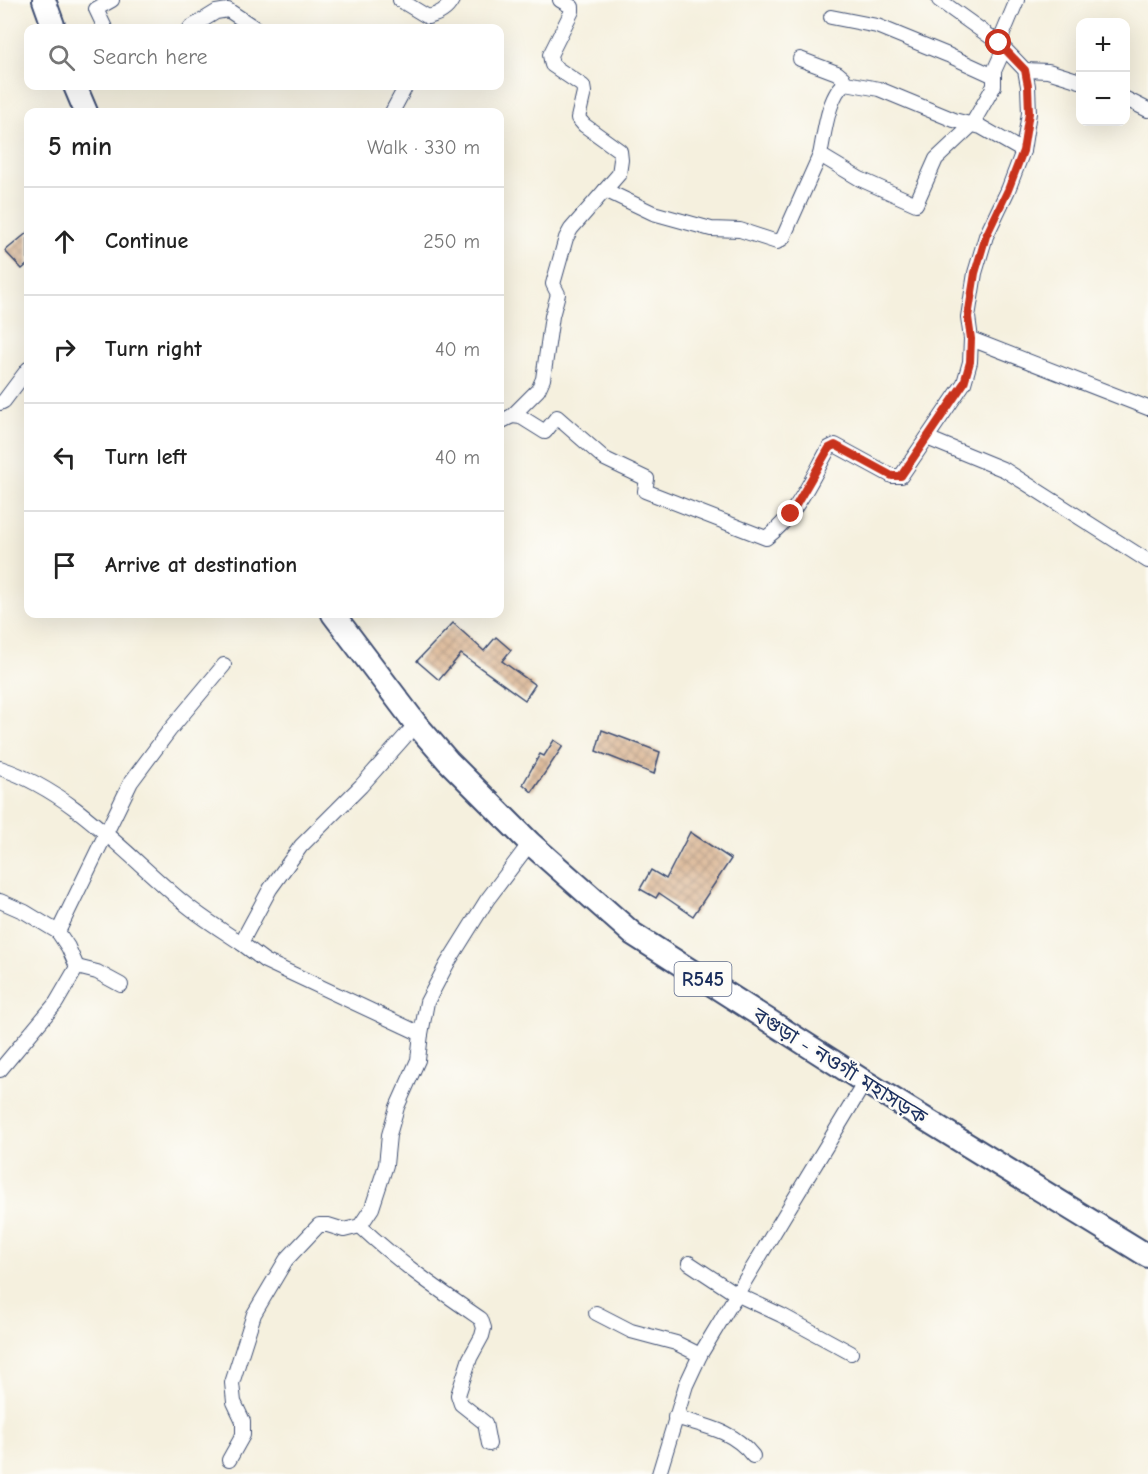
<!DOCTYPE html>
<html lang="en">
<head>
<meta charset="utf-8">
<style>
	body { margin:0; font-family:"Comic Neue","Noto Sans Bengali",sans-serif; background:#f2f2f2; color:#222 }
	.controls { position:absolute; right:18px; top:18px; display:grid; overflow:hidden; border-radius:12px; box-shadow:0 6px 24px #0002 }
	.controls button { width:54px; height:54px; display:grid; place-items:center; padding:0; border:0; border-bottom:2px solid #e0e0e0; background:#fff; color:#222; font:30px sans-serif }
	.stop { position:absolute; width:18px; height:18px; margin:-14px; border:4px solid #c8321e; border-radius:50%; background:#fff }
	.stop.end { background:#c8321e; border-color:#fff; box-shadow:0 2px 6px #0008 }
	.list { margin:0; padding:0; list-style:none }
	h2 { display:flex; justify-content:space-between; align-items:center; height:78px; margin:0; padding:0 24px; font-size:26px }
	h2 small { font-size:20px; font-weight:400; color:#767676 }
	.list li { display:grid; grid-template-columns:39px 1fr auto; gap:18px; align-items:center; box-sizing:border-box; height:108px; padding:0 24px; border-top:2px solid #e0e0e0 }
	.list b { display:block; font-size:22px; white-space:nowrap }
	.list em { font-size:20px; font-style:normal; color:#767676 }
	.icon { flex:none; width:33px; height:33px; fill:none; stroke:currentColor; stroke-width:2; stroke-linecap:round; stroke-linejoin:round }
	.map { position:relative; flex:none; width:1148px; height:1474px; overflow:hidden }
	.search { position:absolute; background:#fff; box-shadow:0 6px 24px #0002; left:24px; top:24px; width:480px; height:66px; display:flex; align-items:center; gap:15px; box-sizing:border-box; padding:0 21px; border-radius:12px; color:#767676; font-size:22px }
	.panel { position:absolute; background:#fff; box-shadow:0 6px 24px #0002; left:24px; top:108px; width:480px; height:510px; border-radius:12px }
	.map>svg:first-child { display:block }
</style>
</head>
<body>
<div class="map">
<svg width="1148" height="1474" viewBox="0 0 1148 1474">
	<defs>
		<pattern id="building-cross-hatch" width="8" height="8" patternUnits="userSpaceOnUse" patternTransform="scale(1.5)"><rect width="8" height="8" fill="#d9b390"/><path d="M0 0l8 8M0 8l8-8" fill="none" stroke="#af9279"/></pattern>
	</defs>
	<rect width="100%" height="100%" fill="#fdfcf7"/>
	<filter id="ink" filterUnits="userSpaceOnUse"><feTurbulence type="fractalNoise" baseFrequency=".0167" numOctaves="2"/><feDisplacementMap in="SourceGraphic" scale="12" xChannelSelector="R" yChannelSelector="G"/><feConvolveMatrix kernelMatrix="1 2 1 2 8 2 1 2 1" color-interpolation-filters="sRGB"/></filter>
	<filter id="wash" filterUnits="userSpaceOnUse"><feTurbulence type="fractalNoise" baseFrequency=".008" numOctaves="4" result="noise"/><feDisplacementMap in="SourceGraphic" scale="24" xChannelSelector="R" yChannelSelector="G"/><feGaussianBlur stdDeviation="1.35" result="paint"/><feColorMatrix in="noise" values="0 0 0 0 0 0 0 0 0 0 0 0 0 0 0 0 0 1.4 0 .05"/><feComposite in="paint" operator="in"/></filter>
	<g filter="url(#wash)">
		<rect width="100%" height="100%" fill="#f5f0de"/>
		<g id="blocks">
			<g fill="url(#building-cross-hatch)">
				<path d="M28,232V264L22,269L5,251Z"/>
				<path d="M453,623L484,651L496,637L511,650L502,661L535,685L525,700L461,654L439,680L417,661Z"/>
				<path d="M602,730L660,752L654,774L596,751Z"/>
				<path d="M554,740L563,746L532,792L523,784L540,754L544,756Z"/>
				<path d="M690,832L731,859L693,916L659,893L656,898L640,889L651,870L666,879Z"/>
			</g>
		</g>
	</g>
	<g filter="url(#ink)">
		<use href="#blocks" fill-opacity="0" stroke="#3c4c71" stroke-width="1.5"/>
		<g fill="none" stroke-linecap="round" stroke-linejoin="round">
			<defs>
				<g id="minor">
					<path d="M400,0L428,17C439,14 447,10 452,0"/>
					<path d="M939,0L999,43"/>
					<path d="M831,17L877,26L948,55L994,76"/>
					<path d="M105,28L96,9L112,0"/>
					<path d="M190,28L216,12L228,10L255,28"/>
					<path d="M1004,49L994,71V86L971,126L936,159L916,204L860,179L820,155C824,137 828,93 846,83L879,89L954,120L981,127L1023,151"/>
					<path d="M800,59L837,73L843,78L844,83"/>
					<path d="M1025,70L1048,71L1080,81"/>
					<path d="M1126,99L1148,110"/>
					<path d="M392,112L406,86"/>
					<path d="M605,190L653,213L711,229L740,230L777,242L783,238L820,155"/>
					<path d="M971,339L1148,408"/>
					<path d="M0,403L4,401L28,369"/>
					<path d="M512,416L521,417L545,432L557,417L605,459L647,479L645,491L766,538C796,516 811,480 829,448L835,445L892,476H901L964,383L970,362L971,339L968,317L975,273L986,236L1008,190L1023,151L1029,113L1028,86L1025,70L999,43L1017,0"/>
					<path d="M500,422L512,416L538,390L543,379L552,316L558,294L553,284L566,238L571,229L619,174L621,160L620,151L584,125L578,118L584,92L583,86L552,65L550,55L572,11V7L560,0"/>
					<path d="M927,438L1005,470L1148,561"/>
					<path d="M416,724L361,786L301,846L270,889L241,943L265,961L421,1034L427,1002L447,964L487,900L530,843"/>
					<path d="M0,768C73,792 126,855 184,903C202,918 222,930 241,943"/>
					<path d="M0,901L25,912L58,932"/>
					<path d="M77,967L97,972L121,985"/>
					<path d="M0,1070L56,1003L77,967L68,947L58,932L131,782L169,731L224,665"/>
					<path d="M360,1226C398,1262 439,1290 481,1319L484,1328L482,1336L470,1358L458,1395L461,1404L485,1423L489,1444"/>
					<path d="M689,1263L736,1294L781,1315L851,1353"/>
					<path d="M596,1313L631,1331L676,1343L700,1355"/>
					<path d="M675,1417C705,1426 733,1430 753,1456"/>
					<path d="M229,1460L243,1435V1421L234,1402L232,1383L254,1314L286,1260L319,1225H328L344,1230L360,1226L372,1208L386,1165L389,1135L397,1107L418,1060L421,1034"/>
					<path d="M659,1474L686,1385L700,1355L865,1082"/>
				</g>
				<g id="primary">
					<path d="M44,0L54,28"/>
					<path d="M75,86L86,112"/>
					<path d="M333,614L416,724L448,761L530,843L633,934L865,1082L1148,1256"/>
				</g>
			</defs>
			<use href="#minor" stroke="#3c4c71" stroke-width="16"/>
			<use href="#primary" stroke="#3c4c71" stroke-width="26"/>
			<use href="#minor" stroke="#fff" stroke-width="14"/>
			<use href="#primary" stroke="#fff" stroke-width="22"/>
		</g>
	</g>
	<g fill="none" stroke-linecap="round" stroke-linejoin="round" filter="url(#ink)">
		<path stroke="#c8321e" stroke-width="8" d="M791,514L829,448L835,445L892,476H901L964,383L970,362L971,339L968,317L975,273L986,236L1008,190L1023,151L1029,113L1028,86L1025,70L999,43"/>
	</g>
	<g text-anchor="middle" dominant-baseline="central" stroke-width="5" stroke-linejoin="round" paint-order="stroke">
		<rect fill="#fdfcf7" stroke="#5f6c8c" stroke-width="1.5" x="674.5" y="962" width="57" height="34" rx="4.5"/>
		<g font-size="20" font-weight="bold" fill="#1b2f5e">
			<text x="703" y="979">R545</text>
		</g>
		<g font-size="21" fill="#1b2f5e" stroke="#fdfcf7">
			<text transform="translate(840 1066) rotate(32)">বগুড়া - নওগাঁ মহাসড়ক</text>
		</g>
	</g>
</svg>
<div class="controls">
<button>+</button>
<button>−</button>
</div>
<div class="stop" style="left:999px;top:43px"></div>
<div class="stop end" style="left:791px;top:514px"></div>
<div class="search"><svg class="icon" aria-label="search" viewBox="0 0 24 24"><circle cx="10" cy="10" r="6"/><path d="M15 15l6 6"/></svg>Search here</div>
<section class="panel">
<h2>5 min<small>Walk · 330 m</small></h2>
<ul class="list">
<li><svg class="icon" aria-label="ahead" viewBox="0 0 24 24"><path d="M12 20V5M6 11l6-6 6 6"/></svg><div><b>Continue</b></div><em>250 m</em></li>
<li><svg class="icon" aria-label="right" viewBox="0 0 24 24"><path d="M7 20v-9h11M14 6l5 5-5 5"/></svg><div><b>Turn right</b></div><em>40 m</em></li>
<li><svg class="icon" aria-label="left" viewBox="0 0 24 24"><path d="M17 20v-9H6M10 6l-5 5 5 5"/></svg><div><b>Turn left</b></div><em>40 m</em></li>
<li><svg class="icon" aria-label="arrive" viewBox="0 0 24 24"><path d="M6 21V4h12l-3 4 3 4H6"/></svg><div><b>Arrive at destination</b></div></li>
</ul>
</section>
</div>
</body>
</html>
